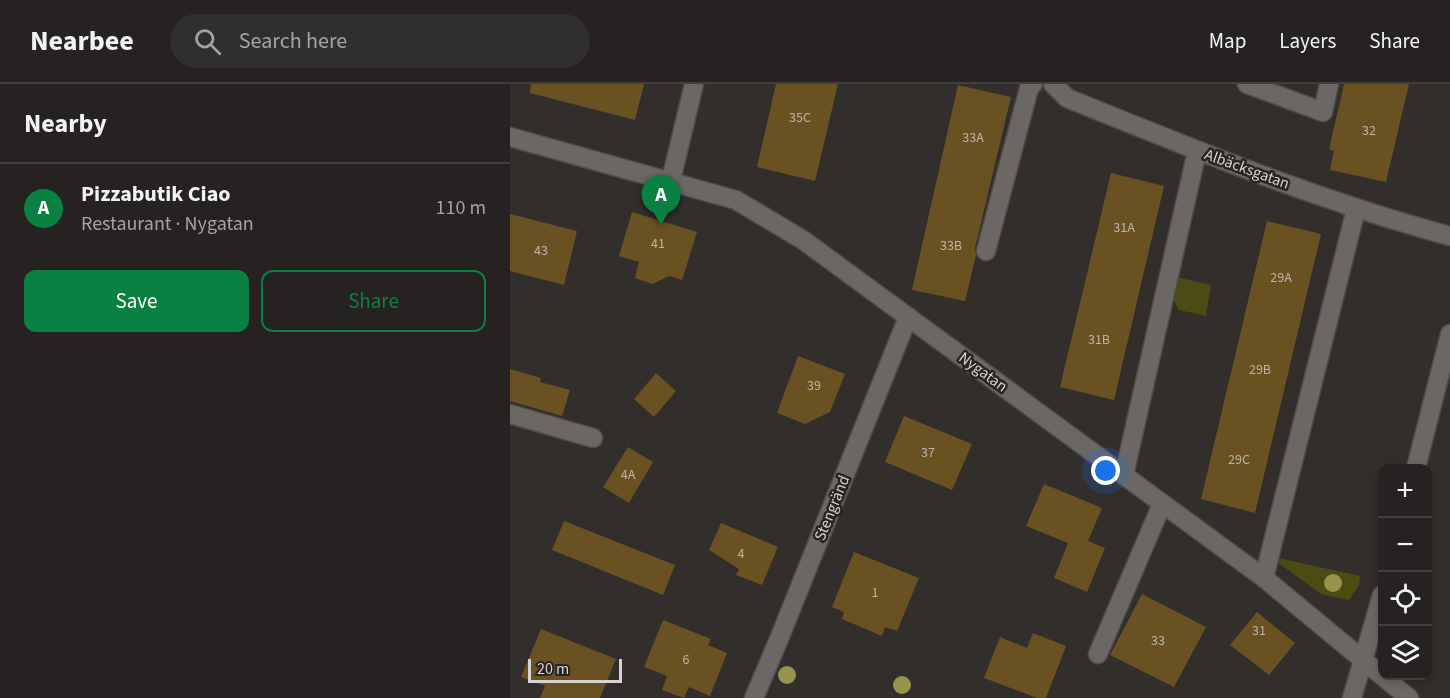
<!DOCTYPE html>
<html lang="en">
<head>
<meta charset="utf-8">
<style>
	body { margin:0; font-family:"Source Sans 3",sans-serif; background:#312f2e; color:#f1f3f6 }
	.controls { position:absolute; right:18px; bottom:18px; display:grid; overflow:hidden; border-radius:12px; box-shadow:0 3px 9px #0003 }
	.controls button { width:54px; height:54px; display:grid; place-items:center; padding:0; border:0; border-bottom:2px solid #423f3f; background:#252221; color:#f1f3f6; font:30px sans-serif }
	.scale { position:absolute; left:18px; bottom:15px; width:94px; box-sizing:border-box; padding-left:6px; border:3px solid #d6d4d3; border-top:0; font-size:16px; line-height:21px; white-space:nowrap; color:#d6d4d3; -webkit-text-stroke:4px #272422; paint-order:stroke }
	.you { position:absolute; left:596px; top:387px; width:21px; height:21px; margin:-15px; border:4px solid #fff; border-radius:50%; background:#1a73e8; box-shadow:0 0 0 9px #1a73e833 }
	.badge { display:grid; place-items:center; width:39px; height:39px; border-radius:50%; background:#0b8043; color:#fff; font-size:20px; font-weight:700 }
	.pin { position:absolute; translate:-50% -50px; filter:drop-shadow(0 2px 3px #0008) }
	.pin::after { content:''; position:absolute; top:32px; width:21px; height:18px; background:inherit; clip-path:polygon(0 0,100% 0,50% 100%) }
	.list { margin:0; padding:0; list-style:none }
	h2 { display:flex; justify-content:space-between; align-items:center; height:78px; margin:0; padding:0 24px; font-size:26px }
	h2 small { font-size:20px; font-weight:400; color:#a3a4a5 }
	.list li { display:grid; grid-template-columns:39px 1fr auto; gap:18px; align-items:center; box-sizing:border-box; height:90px; padding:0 24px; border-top:2px solid #423f3f }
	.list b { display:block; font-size:22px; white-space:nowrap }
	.list p { margin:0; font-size:20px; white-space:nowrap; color:#a3a4a5 }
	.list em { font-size:20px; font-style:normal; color:#a3a4a5 }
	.actions { display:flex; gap:12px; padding:18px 24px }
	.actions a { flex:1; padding:14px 0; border:2px solid #0b8043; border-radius:12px; text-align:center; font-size:21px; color:#0b8043 }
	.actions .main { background:#0b8043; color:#fff }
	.icon { flex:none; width:33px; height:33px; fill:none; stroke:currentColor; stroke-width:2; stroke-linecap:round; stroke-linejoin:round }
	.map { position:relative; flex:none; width:940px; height:614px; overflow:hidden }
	header { display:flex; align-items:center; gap:36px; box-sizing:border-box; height:84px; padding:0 30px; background:#252221; border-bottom:2px solid #423f3f }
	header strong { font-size:28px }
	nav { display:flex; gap:33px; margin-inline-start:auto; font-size:21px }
	.search { width:420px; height:54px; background:#312f2e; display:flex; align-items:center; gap:15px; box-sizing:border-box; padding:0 21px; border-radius:33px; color:#a3a4a5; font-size:22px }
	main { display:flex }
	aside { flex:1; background:#252221 }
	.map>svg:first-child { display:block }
</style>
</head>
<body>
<header>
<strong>Nearbee</strong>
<div class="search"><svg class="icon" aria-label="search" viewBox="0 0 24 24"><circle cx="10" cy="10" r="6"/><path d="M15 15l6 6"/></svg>Search here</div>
<nav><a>Map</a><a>Layers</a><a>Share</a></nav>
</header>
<main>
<aside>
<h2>Nearby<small></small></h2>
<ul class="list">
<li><span class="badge">A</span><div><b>Pizzabutik Ciao</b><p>Restaurant · Nygatan</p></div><em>110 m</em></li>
</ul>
<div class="actions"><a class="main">Save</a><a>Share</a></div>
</aside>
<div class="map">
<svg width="940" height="614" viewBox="0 0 940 614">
	<rect width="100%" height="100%" fill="#312e2c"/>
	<g fill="#4c4b13">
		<path d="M667,193L701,201L696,232L669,226L662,213Z"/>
		<path d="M759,472L850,492L849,501L839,516L811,510Z"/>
	</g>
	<g fill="#695122">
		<path d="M21,0H134L125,36L20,9Z"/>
		<path d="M266,0H328L305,97L247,83Z"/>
		<path d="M834,0H899L876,98L820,86L824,67L819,65Z"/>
		<path d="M448,1L501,13L465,164L466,171L455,217L402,206Z"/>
		<path d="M601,89L654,102L604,316L550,303Z"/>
		<path d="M122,128L187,148L172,196L160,192L142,200L125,194L129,178L109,172Z"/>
		<path d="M0,130L67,147L54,201L0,187Z"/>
		<path d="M757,137L811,150L745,429L691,415Z"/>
		<path d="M288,272L335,290L320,328L295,340L267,329Z"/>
		<path d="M0,285L31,294L30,298L60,306L52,332L0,317Z"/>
		<path d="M146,289L166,307L144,333L124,315Z"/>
		<path d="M394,332L462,360L442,406L375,378Z"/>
		<path d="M118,363L143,378L119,419L93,403Z"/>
		<path d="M534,400L592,424L578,457L595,464L577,508L544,494L558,459L516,442Z"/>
		<path d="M54,437L165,481L153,511L42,466Z"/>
		<path d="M211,439L268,463L252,501L226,491L229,485L199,466Z"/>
		<path d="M344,468L409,494L387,547L375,543L372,552L332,535L334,528L322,523Z"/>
		<path d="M632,510L696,543L664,603L600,571Z"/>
		<path d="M747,528L785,559L759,591L720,561Z"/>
		<path d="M153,536L201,555L198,561L217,569L200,612L179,603L174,614L152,606L157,592L134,583Z"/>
		<path d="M31,545L106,575L90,614H30L35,602L11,593Z"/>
		<path d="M523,549L556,562L536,614H527L474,594L490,553L517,564Z"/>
	</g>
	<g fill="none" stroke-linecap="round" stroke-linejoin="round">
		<defs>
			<g id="minor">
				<path d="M543,0L557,14C683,65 809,117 940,152"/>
				<path d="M737,0L813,28L819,0"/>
				<path d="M0,53L226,116L293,156L754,494L899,614"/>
				<path d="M161,96L184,0"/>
				<path d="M476,167L519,4L523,0"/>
				<path d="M0,330L83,354"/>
				<path d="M906,384L940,250"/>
				<path d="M614,391L687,67"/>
				<path d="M754,494L846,125"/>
				<path d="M588,570L652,420"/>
				<path d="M244,614L269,555L398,233"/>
				<path d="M842,614L872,511"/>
			</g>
		</defs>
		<use href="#minor" stroke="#4e4b49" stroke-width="21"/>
		<use href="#minor" stroke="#6b6765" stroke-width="18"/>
	</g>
	<g fill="#95934c">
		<circle cx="823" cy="499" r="9"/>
		<circle cx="277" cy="591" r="9"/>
		<circle cx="392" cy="601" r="9"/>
	</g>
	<g text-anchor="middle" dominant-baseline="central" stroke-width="5" stroke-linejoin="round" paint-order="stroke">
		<g font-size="14" fill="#bbb3a7">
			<text x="290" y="34">35C</text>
			<text x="859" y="47">32</text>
			<text x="463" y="54">33A</text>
			<text x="614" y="144">31A</text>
			<text x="148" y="160">41</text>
			<text x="441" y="162">33B</text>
			<text x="31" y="167">43</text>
			<text x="771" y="194">29A</text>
			<text x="589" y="256">31B</text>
			<text x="750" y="286">29B</text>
			<text x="304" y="302">39</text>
			<text x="418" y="369">37</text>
			<text x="729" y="376">29C</text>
			<text x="118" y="391">4A</text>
			<text x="231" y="470">4</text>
			<text x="365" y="509">1</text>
			<text x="749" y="547">31</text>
			<text x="648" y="557">33</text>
			<text x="176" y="576">6</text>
		</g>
		<g font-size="16" fill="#d6d4d3" stroke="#272422">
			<text transform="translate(737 85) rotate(20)">Albäcksgatan</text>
			<text transform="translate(473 288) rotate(36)">Nygatan</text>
			<text transform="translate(322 424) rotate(-68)">Stengränd</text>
		</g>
	</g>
</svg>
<div class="controls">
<button>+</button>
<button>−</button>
<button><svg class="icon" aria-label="locate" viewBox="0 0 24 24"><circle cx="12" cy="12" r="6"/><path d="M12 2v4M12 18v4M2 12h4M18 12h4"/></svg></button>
<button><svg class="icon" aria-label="layers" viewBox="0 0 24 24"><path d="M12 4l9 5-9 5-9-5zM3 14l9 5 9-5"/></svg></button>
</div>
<div class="scale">20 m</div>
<div class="you"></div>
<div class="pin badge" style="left:151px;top:141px">A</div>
</div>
</main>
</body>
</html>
